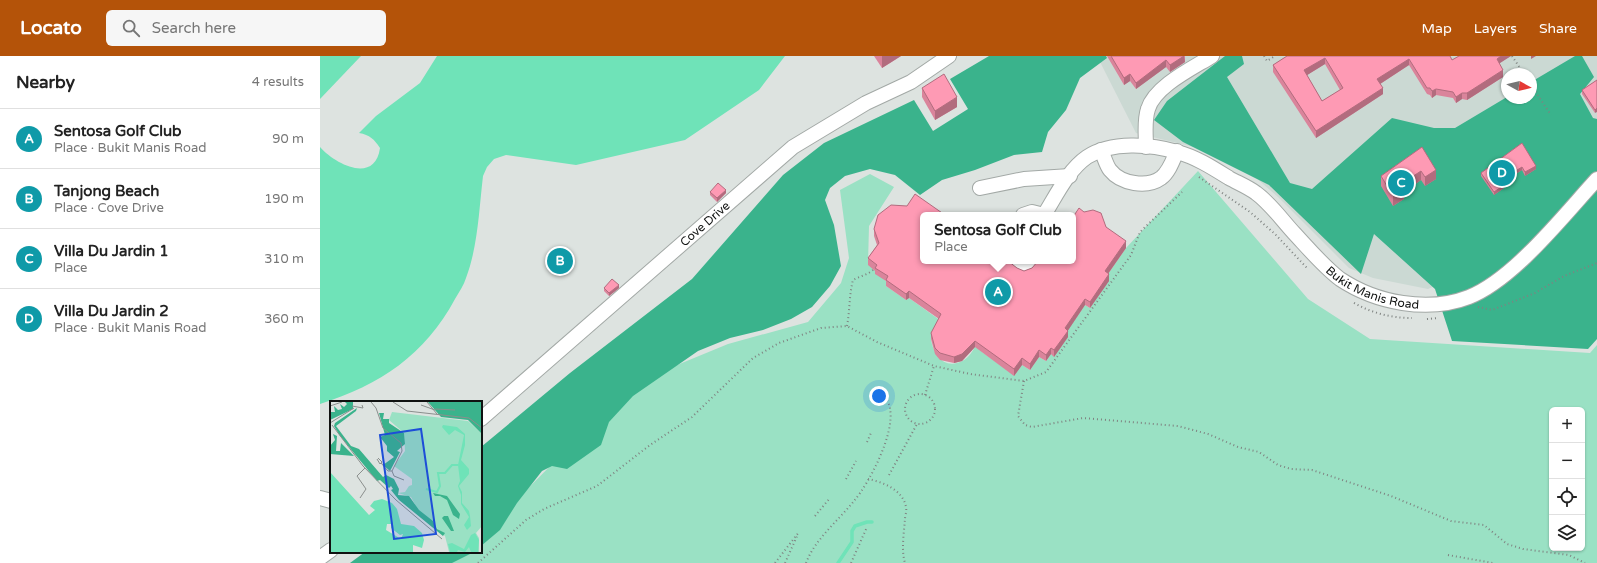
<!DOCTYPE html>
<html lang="en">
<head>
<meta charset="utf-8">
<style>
	body { margin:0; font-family:"Varela Round",sans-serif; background:#f6f6f6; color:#222 }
	.controls { position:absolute; right:12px; bottom:12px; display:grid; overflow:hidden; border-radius:6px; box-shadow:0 1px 3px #0004 }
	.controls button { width:36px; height:36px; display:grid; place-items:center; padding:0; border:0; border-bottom:1px solid #e0e0e0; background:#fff; color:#222; font:20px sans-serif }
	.compass { position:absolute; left:1181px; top:12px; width:36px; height:36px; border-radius:50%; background:#fff; box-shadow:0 1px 3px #0004; rotate:98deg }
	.you { position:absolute; left:559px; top:340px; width:14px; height:14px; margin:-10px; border:3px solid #fff; border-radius:50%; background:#1a73e8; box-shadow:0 0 0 6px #1a73e833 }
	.badge { display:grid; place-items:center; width:26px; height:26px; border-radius:50%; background:#b45309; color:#fff; font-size:13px; font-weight:700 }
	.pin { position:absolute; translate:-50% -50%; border:2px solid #fff; box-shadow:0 1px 4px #0006 }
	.popup { position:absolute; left:600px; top:156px; width:156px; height:52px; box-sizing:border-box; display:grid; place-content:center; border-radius:6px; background:#fff; filter:drop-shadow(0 1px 3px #0005); font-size:13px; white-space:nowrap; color:#767676 }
	.popup b { font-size:15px; color:#222 }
	.popup::after { content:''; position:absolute; left:50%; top:100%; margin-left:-8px; border:8px solid transparent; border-top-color:#fff }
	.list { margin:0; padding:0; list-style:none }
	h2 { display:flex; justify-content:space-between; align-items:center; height:52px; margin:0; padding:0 16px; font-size:17px }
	h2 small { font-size:13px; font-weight:400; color:#767676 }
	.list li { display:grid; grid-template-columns:26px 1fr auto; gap:12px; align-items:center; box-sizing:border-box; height:60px; padding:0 16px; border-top:1px solid #e0e0e0 }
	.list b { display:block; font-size:15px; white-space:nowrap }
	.list p { margin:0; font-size:13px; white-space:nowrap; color:#767676 }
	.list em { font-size:13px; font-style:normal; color:#767676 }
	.icon { flex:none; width:22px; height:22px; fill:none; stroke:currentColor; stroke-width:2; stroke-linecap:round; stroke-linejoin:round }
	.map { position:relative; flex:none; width:1277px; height:507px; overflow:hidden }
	header { display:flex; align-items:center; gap:24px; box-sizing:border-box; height:56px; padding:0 20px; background:#b45309; color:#fff }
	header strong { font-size:19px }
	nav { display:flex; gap:22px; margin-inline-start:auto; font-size:14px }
	.search { width:280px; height:36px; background:#f6f6f6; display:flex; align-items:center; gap:10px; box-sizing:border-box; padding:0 14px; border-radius:6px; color:#767676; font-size:15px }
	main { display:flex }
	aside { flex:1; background:#fff }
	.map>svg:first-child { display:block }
</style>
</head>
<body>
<header>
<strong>Locato</strong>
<div class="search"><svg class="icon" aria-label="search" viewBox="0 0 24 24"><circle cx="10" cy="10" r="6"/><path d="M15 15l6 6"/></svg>Search here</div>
<nav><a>Map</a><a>Layers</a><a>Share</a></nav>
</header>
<main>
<aside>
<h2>Nearby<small>4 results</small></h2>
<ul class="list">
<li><span class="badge" style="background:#0f9aa8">A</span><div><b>Sentosa Golf Club</b><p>Place · Bukit Manis Road</p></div><em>90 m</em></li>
<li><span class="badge" style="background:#0f9aa8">B</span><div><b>Tanjong Beach</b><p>Place · Cove Drive</p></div><em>190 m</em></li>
<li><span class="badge" style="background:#0f9aa8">C</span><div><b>Villa Du Jardin 1</b><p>Place</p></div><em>310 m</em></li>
<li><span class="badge" style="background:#0f9aa8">D</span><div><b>Villa Du Jardin 2</b><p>Place · Bukit Manis Road</p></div><em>360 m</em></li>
</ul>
</aside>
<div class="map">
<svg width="1277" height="507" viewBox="0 0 1277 507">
	<rect width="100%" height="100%" fill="#dde3e0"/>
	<path fill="#cbd9d3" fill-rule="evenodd" d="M777,0H1277V106L1197,195L1108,233L1053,222L1029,212L958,141L922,110L882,93L816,77ZM1187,18H1211V42H1187Z"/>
	<path fill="#9ae1c4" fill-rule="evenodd" d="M878,115L988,243L1050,283L1270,297L1277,289V507H90L113,496H161V473L176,465L311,328L408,288L488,266L521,227L529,202L520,134L550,118L574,131L549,170L548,208L568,227L566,230L586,244L589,242L621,265L611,283C613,299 625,314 642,305C649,302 653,294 657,288L662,296L694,319L702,309L710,314L719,301L726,305L765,249L770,252L785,222L806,192ZM1232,354H1262V492H1232Z"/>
	<g fill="#3ab38c">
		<path d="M669,0H786L787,2L760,22L746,54L728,76L722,96L694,99L655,114L622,124L600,139L575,119L550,113L525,120L510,132L505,144L514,169L521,210L510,230L492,251L471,263L443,274L410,282L378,295L313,340L289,366L281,389L247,413L232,410L222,415L197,447L180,474L161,490V391L250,317L372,223L463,119L504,87L594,44L613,75L648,53L630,23Z"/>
		<path d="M905,0H922L924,8L907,21L970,127L992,133L1072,62L1114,72H1135L1187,41L1211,42V26L1255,0H1262L1274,21L1260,38L1273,62L1277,63V283L1268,293L1132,285L1115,233L1054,178L1041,218L949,129L863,86L834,64L847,45Z"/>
		<path d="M45,496H154L132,507H30Z"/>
	</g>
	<g fill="#6fe3b8">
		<path d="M0,0H41L0,43Z"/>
		<path d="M117,0H465L439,34L365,84L256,109L186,99L174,103L167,111L163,120C159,154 158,190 146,222C144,229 139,236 135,243C105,299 60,329 0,348V91C16,109 55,128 60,92C54,83 50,79 39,77L56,60L100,27Z"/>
	</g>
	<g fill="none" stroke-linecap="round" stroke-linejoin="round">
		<path stroke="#6fe3b8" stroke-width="3.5" d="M518,507L532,486V475L535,470L547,466H552"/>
		<defs>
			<g id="minor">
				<path d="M826,91C826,79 824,65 828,53C835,30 873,12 892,0"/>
				<path d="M781,94C784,100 786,109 790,114C801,128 827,132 841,122C849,116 853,104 857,95"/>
				<path d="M660,132L704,123L750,120"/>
				<path d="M703,159L712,156L724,159"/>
				<path id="s1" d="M724,159C736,140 748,114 767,101C791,85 831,88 857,96C876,101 893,112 909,122C918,127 928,131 936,137C950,147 962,164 974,177C988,192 1003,210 1020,223C1056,247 1108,257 1149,241C1194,223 1243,160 1277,123"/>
				<path d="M692,205L702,212L706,213L713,205"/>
				<path id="s2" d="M161,363L473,91L546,47L591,26L629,0"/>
				<path d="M0,442L11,445"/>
				<path d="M0,502L11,494"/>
			</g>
		</defs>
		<use href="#minor" stroke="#a3a9a6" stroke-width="16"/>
		<g stroke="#7f8381" stroke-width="2" stroke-dasharray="1 3" stroke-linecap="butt">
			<path d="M944,0L947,5L955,0"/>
			<path d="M1192,0L1204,18"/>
			<path d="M1211,29L1231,59"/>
			<path d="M879,121L930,156L955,178L987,212"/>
			<path d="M1034,247C1052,257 1071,262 1092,262"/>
			<path d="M1158,251L1172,254L1215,237L1244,220L1277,207"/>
			<path d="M1107,263L1118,262"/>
			<path d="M527,270C530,254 529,239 533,224C540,220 548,219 554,213"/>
			<path d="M704,325L698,360L705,369L712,371L763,362L858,370L888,378L918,391L939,396L958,409L971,413L992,414L1071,440L1131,465L1164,469L1187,488L1203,493L1249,499L1265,507"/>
			<circle cx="600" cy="353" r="15"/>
			<path d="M605,339L614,310"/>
			<path d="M547,386L551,377"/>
			<path d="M569,419L597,368"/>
			<path d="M526,423L536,405"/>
			<path d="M548,423C563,426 583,434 586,451C587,455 585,460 585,463C584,477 581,494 585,507"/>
			<path d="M495,460L510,442"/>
			<path d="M1128,499L1173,507"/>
			<path d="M158,507L206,464L224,453L277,430L330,389L372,361L433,302L459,287L501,272L527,270L557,286L614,310L650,318L704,325L726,316L811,199L820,176L862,136"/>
			<path d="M455,507L479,476"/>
			<path d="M465,507L478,478"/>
			<path d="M486,507C495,483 518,465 534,445C550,426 575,377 570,353C570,349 567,345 566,341"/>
			<path d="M531,507L547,471"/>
		</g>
		<use href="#minor" stroke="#fff" stroke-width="14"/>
	</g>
	<g fill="#da849b" fill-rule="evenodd">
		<path d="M554,0H581L562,12Z"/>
		<path d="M787,0H865V6L850,16L846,11L816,33L810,25L804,29Z"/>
		<path d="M967,0L1132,4L1139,0H1191L1179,7L1183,21L1147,44L1142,43L1136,47L1133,42L1116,39L1112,42L1110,39L1107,38L1089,9L1060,28L1063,38L996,82L953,16V9ZM1005,8L1020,34L1002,45L987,19Z"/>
		<path d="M1277,24L1275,57L1262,38V34Z"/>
		<path d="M602,32L637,51L615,64L602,41Z"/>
		<path d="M1202,87L1216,113L1205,120L1202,114L1183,126L1184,132L1174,139L1161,120V117Z"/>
		<path d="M1102,91L1116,123L1105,130L1101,124L1084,136V143L1073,150L1061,130V120Z"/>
		<path d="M390,136L406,137L397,146L390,139Z"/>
		<path d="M786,171L806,192L788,218L789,225L770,252L765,249L748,274V281L734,301L731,298L726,305L719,301L710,314L702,309L694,320L655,291L642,305L634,307L620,304L615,298L611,283V277L619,263L589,242L586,244L566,230V225L555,218V215L548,209V202L557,189L554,180V173L704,215L712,212Z"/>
		<path d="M284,232H299L289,240L284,235Z"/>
	</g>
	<g fill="#b26c7e">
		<path d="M562,0H581L562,12Z"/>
		<path d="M864,0L865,6L850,16V9Z"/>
		<path d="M1181,0H1191L1177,9V3Z"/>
		<path d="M1211,0H1216L1211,3Z"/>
		<path d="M1005,2V8L984,21V14Z"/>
		<path d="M1089,3V9L1057,30V23Z"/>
		<path d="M846,4V11L816,33V27Z"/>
		<path d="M1183,14V21L1147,44V37Z"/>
		<path d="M810,18V25L804,29V22Z"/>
		<path d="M1063,32V38L996,82V75Z"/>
		<path d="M1116,33V39L1112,42V35Z"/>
		<path d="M1142,37V43L1136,47V41Z"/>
		<path d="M637,41V51L615,64V55Z"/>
		<path d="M1277,52V56L1275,57V54Z"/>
		<path d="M1216,110V113L1205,120V116Z"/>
		<path d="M1202,111V114L1181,127V124Z"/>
		<path d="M1116,114V123L1105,130V121Z"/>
		<path d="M1101,115V124L1084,136V143L1073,150V140L1081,128Z"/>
		<path d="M1184,129V132L1174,139V136Z"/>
		<path d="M406,134V137L397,146V142Z"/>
		<path d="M806,185V192L785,222V215Z"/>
		<path d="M789,218V225L770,252V246Z"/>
		<path d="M299,229V232L289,240V237Z"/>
		<path d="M589,235V242L586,244V238Z"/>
		<path d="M765,243V249L745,279V272Z"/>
		<path d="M748,275V281L734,301V294Z"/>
		<path d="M655,285V291L642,305L634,307V301Z"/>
		<path d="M731,292V298L726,305V299Z"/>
		<path d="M719,294V301L710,314V308Z"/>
		<path d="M702,302V309L694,320V313Z"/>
	</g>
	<g fill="#fe9ab4" stroke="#b26c7e" fill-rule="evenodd">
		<path d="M791,0H864L850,9L846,4L816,27L810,18L804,22Z"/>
		<path d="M967,0H1130L1132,4L1139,0H1181L1177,3L1183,14L1147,37H1142L1136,41L1133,36L1116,33L1112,35L1110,32H1107L1089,3L1057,23L1063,32L996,75L953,9ZM1005,2L1023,32L1002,45L984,14Z"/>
		<path d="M624,18L637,41L615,55L602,32Z"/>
		<path d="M1277,24V52L1275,54L1262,34Z"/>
		<path d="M1202,87L1216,110L1205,116L1202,111L1181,124L1184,129L1174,136L1161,117Z"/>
		<path d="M1102,91L1116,114L1105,121L1101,115L1081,128L1084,133L1073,140L1061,120Z"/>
		<path d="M398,127L406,134L397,142L390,136Z"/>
		<path d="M595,138L625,159H603V205H688L697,212L704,215L712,212L718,205H753V161L759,152L764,156L773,154L781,157L786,171L806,185L785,215L789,218L770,246L765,243L745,272L748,275L734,294L731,292L726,299L719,294L710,308L702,302L694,313L655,285L642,298L634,301L620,297L615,292L611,277L621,258L589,235L586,238L566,224L568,220L555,212L557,209L548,202L559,187L554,173L558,159L571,149L587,150Z"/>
		<path d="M292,223L299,229L289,237L284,232Z"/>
	</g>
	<g text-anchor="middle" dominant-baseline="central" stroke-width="3" stroke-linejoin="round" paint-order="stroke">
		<g font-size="12" fill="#101211" stroke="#dde3e0">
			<text stroke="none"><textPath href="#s2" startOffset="297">Cove Drive</textPath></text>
			<text stroke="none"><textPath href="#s1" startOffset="409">Bukit Manis Road</textPath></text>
		</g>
	</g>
	<g transform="translate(10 345)">
		<rect width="152" height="152" fill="#dde3e0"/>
		<path d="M62,11L138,20L152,33V125L146,132L149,137V151H119L115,135L88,109L81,96L68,92L75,91L79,85L82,84V78L64,65L75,50L74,32L59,19Z" fill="#9ae1c4"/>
		<path d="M15,1H23V8L0,19V6L1,11H5L4,5L8,9L12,8L10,3L14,6L17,3ZM98,1H152V33L138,19L111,16ZM27,7L26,10L6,25L21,45L29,48L53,76L56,74L64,78L69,88L68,94L79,95L89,109L103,120L107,128L115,132L113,135L69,99L61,89L63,88L61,85L59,87L50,79L47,80L10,35L4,25L5,22ZM49,12H54L53,18H59V22L74,32L75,43L67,50L70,51L60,70L53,64L64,56L57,50V45L50,36L55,34ZM3,33L7,35L6,50H10L11,42L24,55L0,53V45L5,39ZM103,92L117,95L130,113L129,118L123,114L117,99L110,95H105ZM114,115H118L124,130H121L112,117Z" fill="#3ab38c"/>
		<path d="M113,24L127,26L135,33V44L131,59L139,68V73L129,85L132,91V102L139,110L140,115L141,125L137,129L134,124L139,116L131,103V94L128,85L130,80L128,64L134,34L125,29L119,34L112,26ZM0,71L39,114L45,109L40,105L44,100L52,98L62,102L67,108L71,123L84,125L92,132L94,139L92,147L83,144V151H0ZM57,123H61V127L70,134L73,133L71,138L56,129ZM145,132L149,139L148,151H141L139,146L135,151L128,149L127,151H120L118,143L122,142L134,148L141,134Z" fill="#6fe3b8" fill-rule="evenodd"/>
		<path fill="none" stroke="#6fe3b8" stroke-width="2" d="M96,88L107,91L110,85L108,72H115L122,64H128"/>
		<path fill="none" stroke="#8b8f8d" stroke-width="1" d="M41,1L46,7L53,27L71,42L72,50L62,70L64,75L74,79M63,1L77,10L139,17L152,27M97,1L107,13M91,4L105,9M0,5L12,1M22,5L33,7L32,4M105,8L125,9M0,22L24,7M2,24L33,65L66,99L112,138M47,58L50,63L52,61L48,57M51,62L58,70H62M30,97L36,88L27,75L35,67"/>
		<path fill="#1d4ed8" fill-opacity="0.15" stroke="#1d4ed8" stroke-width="2" d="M91,28L106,133L64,138L50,34Z"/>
		<rect width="152" height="152" fill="none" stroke="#101211" stroke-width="2"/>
	</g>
</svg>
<div class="controls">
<button>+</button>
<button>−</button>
<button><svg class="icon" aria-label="locate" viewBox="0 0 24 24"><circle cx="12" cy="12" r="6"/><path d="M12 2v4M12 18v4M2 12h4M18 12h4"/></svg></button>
<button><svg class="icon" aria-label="layers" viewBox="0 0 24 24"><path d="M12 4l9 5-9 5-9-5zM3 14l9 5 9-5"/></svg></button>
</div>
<svg class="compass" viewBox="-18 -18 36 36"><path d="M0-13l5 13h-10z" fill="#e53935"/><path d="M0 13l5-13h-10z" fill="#767676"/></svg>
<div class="you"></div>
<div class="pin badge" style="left:678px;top:236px;background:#0f9aa8">A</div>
<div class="popup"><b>Sentosa Golf Club</b>Place</div>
<div class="pin badge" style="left:240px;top:205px;background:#0f9aa8">B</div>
<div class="pin badge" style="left:1081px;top:127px;background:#0f9aa8">C</div>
<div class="pin badge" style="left:1182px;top:117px;background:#0f9aa8">D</div>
</div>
</main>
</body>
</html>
